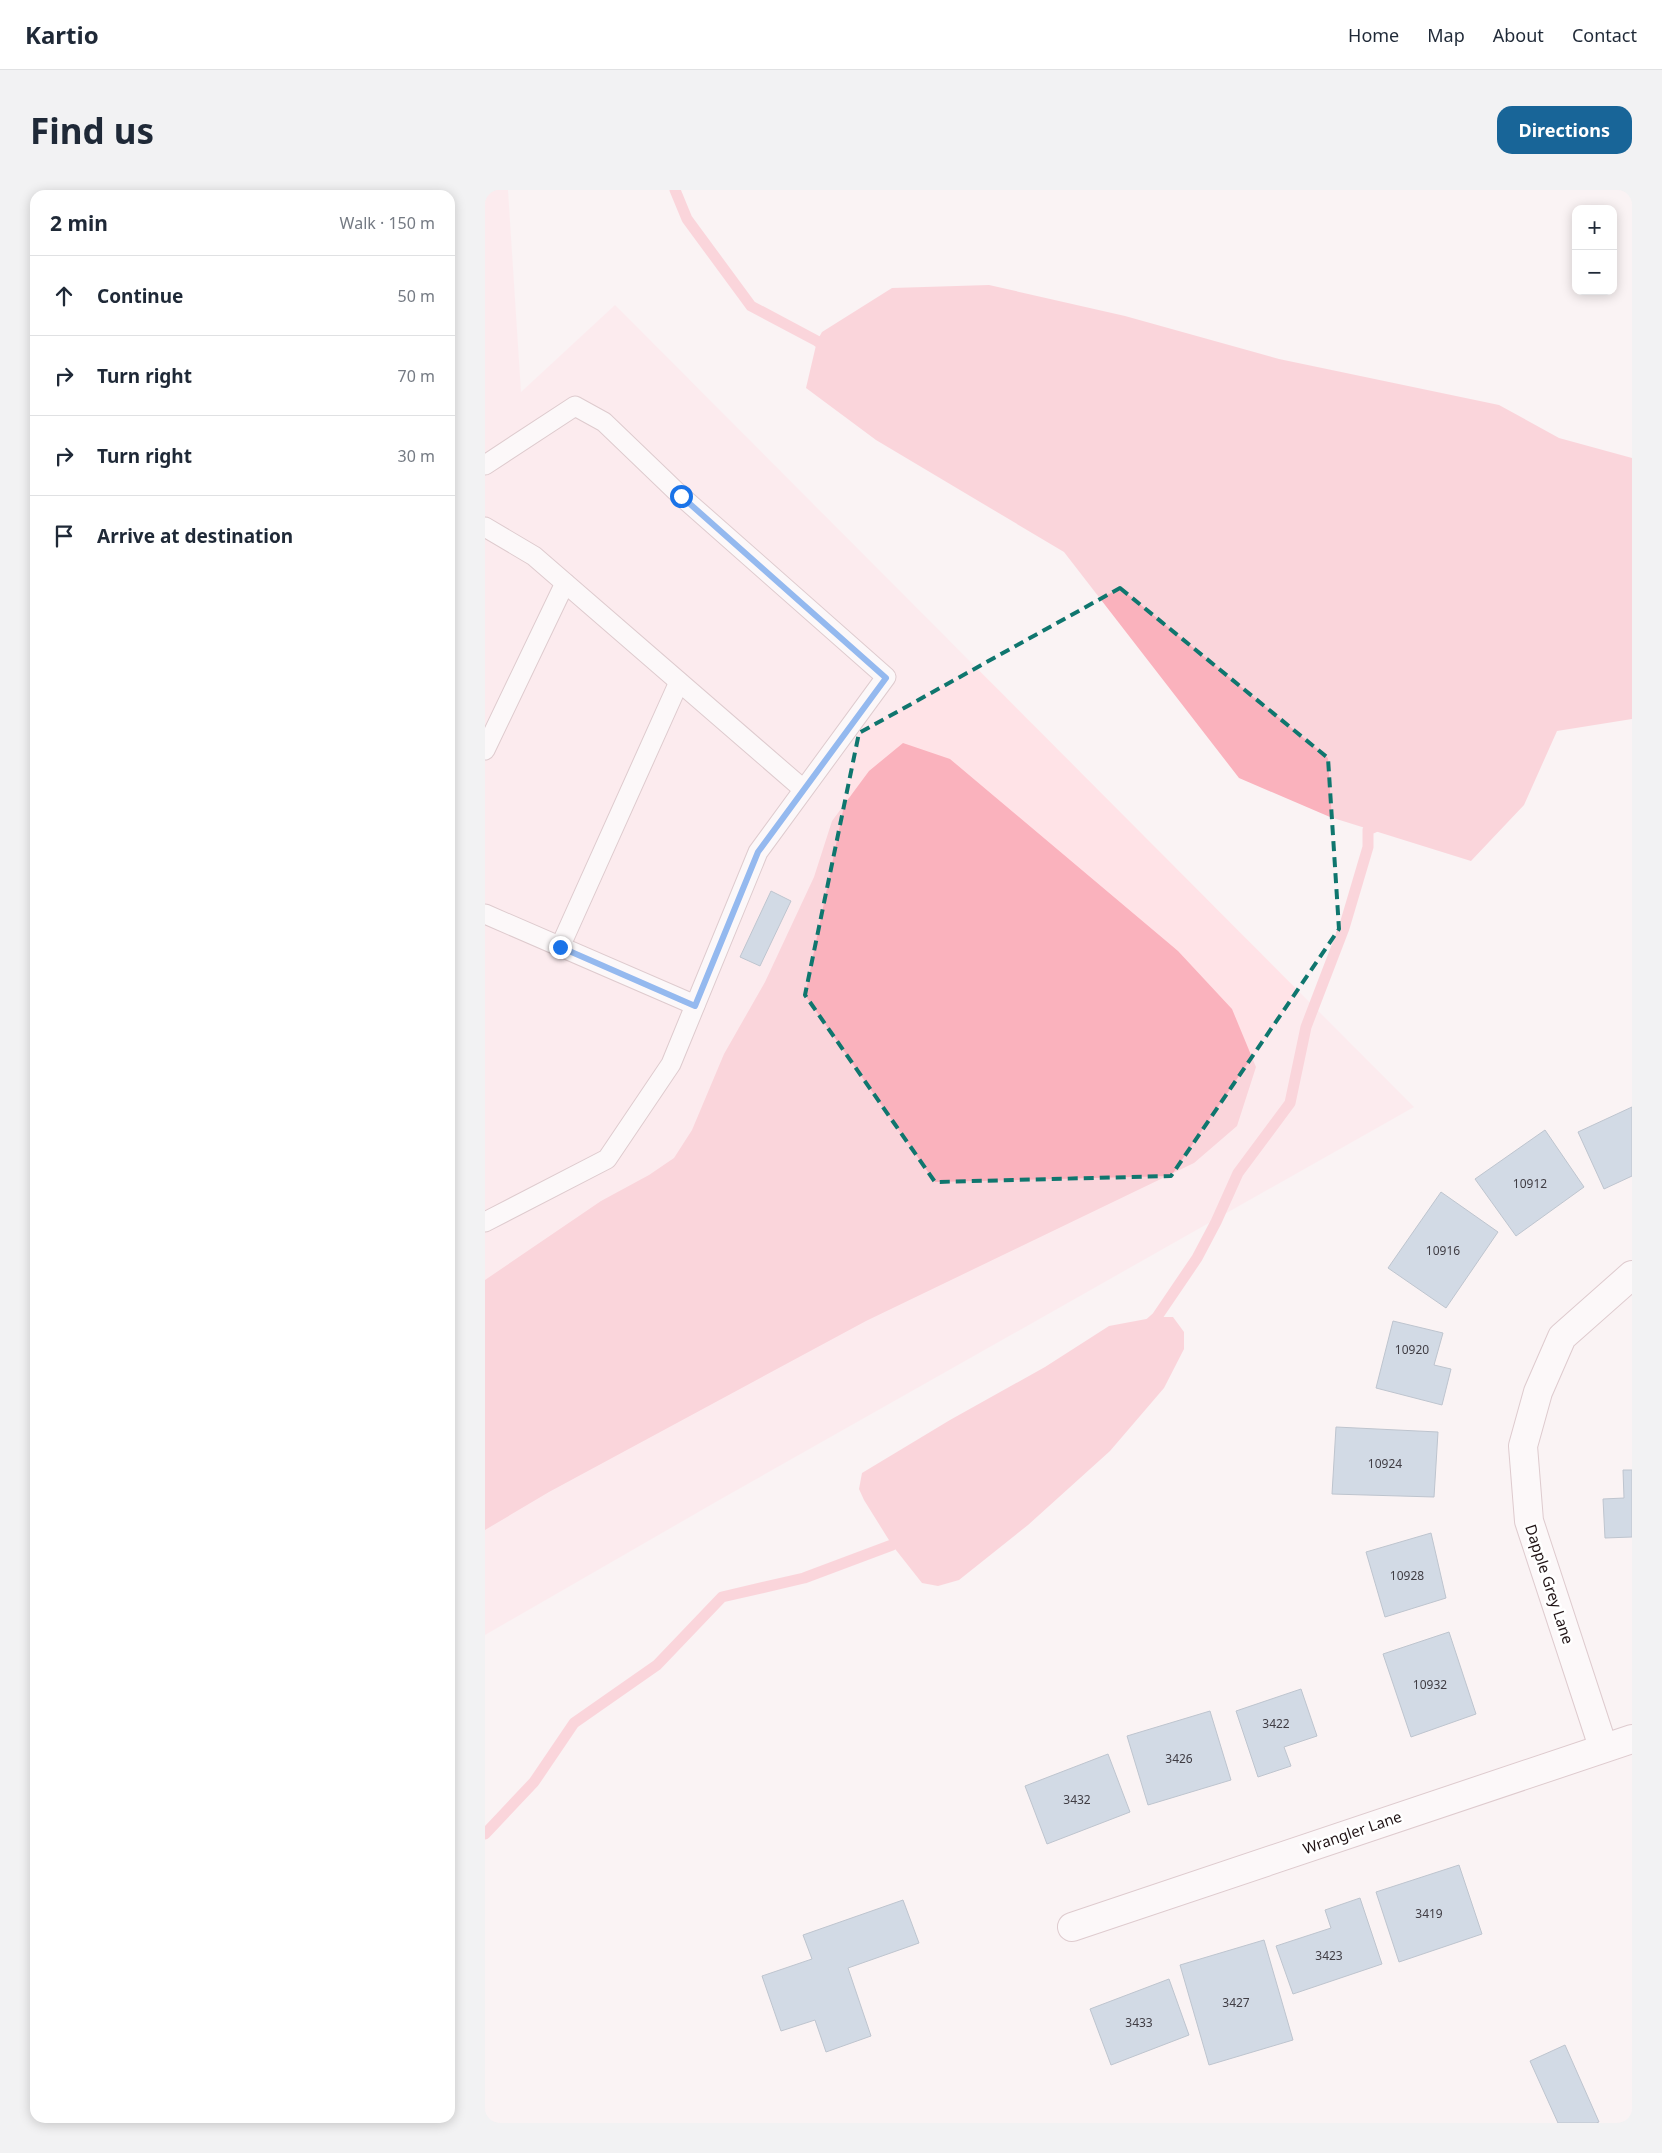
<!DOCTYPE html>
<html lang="en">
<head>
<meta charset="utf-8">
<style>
	body { margin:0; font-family:"Noto Sans",sans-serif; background:#f2f2f3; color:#1f2937 }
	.controls { position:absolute; right:15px; top:15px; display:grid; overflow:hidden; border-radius:10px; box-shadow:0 2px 12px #0003 }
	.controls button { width:45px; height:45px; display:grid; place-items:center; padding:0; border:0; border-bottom:1px solid #e0e1e3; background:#fff; color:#1f2937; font:25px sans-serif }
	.stop { position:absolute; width:15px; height:15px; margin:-11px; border:4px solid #1a73e8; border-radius:50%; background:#fff }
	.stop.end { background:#1a73e8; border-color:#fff; box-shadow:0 1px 5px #0008 }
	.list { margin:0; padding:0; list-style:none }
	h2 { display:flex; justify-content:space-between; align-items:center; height:65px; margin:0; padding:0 20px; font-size:21px }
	h2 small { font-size:16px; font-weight:400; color:#747a83 }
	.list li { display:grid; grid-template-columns:32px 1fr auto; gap:15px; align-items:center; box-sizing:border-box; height:80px; padding:0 20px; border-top:1px solid #e0e1e3 }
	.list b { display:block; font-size:19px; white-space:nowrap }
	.list em { font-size:16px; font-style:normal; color:#747a83 }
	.icon { flex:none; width:28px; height:28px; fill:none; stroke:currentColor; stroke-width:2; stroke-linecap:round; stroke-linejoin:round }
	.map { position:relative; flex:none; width:1147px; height:1933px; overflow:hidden; border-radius:15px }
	header { display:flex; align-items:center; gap:30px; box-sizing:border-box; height:70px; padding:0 25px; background:#fff; border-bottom:1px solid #e0e1e3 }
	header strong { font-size:24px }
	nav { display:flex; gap:28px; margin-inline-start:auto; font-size:18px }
	.intro { display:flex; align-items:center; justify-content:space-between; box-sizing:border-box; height:120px; padding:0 30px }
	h1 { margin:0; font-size:35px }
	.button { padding:12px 22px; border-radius:15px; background:#186598; color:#fff; font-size:18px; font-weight:700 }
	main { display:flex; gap:30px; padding:0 30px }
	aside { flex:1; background:#fff; border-radius:15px; box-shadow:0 2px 12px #0003 }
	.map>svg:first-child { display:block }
</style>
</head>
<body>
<header>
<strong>Kartio</strong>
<nav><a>Home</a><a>Map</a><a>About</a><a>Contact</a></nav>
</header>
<div class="intro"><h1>Find us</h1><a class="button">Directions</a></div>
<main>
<aside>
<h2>2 min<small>Walk · 150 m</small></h2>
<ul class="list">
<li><svg class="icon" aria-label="ahead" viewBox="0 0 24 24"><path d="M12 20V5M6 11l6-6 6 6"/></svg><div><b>Continue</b></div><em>50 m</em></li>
<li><svg class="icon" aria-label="right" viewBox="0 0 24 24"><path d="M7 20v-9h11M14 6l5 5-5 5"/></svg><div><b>Turn right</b></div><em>70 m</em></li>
<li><svg class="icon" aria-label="right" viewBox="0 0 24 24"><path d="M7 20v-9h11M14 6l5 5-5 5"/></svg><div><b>Turn right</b></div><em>30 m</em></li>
<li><svg class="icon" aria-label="arrive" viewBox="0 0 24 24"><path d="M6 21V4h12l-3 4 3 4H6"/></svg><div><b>Arrive at destination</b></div></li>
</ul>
</aside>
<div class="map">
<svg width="1147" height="1933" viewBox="0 0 1147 1933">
	<rect width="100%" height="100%" fill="#faf3f4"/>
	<path fill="#ffe3e7" d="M0,0H23L36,202L130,115L929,917L236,1309L0,1445Z"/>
	<g fill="#fab2bd">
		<path d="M504,95L640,126L794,169L1014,215L1074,248L1147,268V529L1072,541L1039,615L986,671L845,627L754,588L579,362L391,250L321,198L332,151L337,142L407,98Z"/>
		<path d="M418,553L465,569L693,761L747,819L771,877L752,936L709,973L381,1131L64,1302L0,1340V1090L116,1011L164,985L189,968L207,940L239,864L280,792L329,687L347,631L384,581Z"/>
		<path d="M672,1127H688L699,1142V1159L679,1198L625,1261L543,1335L474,1390L453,1396L437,1393L407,1355L379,1310L374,1299L377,1283L465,1230L560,1177L624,1136Z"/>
	</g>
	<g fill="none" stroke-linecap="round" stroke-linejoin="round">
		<g stroke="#fab2bd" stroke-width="11">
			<path d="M190,0L202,29L266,116L332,151L343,158"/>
			<path d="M662,1136L672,1127L712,1068L731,1032L753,983L805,913L821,837L859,738L883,657V640L896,634"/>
			<path d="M0,1644L49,1592L89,1533L172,1475L237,1407L319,1388L407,1355L418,1345"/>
		</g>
	</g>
	<g fill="#a3bdd2" stroke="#758da1">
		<path d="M286,701L306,711L275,776L255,767Z"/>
		<path d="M1147,917V986L1119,999L1093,942Z"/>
		<path d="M1060,940L1099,997L1031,1046L990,989Z"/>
		<path d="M956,1002L1013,1042L961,1118L903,1078Z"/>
		<path d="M908,1131L958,1143L949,1175L966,1179L957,1215L891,1198Z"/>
		<path d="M851,1237L953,1242L949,1307L847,1304Z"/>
		<path d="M1138,1280H1147V1347L1120,1348L1118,1309L1139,1308Z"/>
		<path d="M946,1343L961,1408L900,1427L881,1362Z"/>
		<path d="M964,1442L991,1524L926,1547L898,1464Z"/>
		<path d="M816,1499L832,1546L799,1557L806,1576L773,1587L751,1521Z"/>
		<path d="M725,1521L746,1590L663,1615L642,1546Z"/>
		<path d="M623,1564L645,1622L562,1654L540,1596Z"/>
		<path d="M974,1675L997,1744L914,1772L891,1702Z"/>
		<path d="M875,1708L897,1774L808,1804L791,1756L846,1738L840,1720Z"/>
		<path d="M418,1710L434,1753L363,1778L386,1846L341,1862L330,1830L296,1841L277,1786L327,1769L318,1745Z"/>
		<path d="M779,1750L808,1850L724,1875L695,1775Z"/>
		<path d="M684,1789L704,1845L626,1875L605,1819Z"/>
		<path d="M1080,1855L1114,1932L1111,1933H1073L1045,1871Z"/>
	</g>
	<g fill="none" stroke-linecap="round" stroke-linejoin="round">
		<defs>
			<g id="service">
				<path d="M0,275L90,216L119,232L196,306L401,487L273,662L186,874L122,969L0,1032"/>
				<path d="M0,337L49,366L318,599"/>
				<path d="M0,560L80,393"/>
				<path d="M0,724L210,815"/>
				<path d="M75,757L194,492"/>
			</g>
			<g id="minor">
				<path d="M1118,1557L1044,1331L1038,1256L1053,1202L1077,1147L1147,1085"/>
				<path d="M587,1737L1147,1549"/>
			</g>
		</defs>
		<use href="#service" stroke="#bd9ba0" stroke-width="21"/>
		<use href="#minor" stroke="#bd9ba0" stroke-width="30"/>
		<use href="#service" stroke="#fff" stroke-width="19"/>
		<use href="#minor" stroke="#fff" stroke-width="28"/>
	</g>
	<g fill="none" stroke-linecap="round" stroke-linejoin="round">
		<path stroke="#1a73e8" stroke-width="6" d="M75,757L210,816L273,662L401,488L196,306"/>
	</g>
	<path d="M0 0H1147V1933H0ZM635,398L843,568L854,739L686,986L450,992L320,805L374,543Z" fill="#faf3f4" fill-opacity=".55" fill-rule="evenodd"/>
	<path fill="none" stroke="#0f766e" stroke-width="4" stroke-dasharray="10 6" stroke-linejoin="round" d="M635,398L843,568L854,739L686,986L450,992L320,805L374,543Z"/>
	<g text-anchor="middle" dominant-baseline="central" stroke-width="5" stroke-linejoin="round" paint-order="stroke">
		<g font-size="12" fill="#403d44">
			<text x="1045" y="993">10912</text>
			<text x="958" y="1060">10916</text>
			<text x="927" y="1159">10920</text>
			<text x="900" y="1273">10924</text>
			<text x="922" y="1385">10928</text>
			<text x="945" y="1494">10932</text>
			<text x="791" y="1533">3422</text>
			<text x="694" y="1568">3426</text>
			<text x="592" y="1609">3432</text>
			<text x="944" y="1723">3419</text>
			<text x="844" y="1765">3423</text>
			<text x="751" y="1812">3427</text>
			<text x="654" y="1832">3433</text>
		</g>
		<g font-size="15" fill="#1f1214" stroke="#fff">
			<text transform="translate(1065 1394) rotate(72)">Dapple Grey Lane</text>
			<text transform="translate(867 1642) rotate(-19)">Wrangler Lane</text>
		</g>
	</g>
</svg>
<div class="controls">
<button>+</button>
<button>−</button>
</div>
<div class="stop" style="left:196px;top:306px"></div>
<div class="stop end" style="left:75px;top:757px"></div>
</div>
</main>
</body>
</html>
